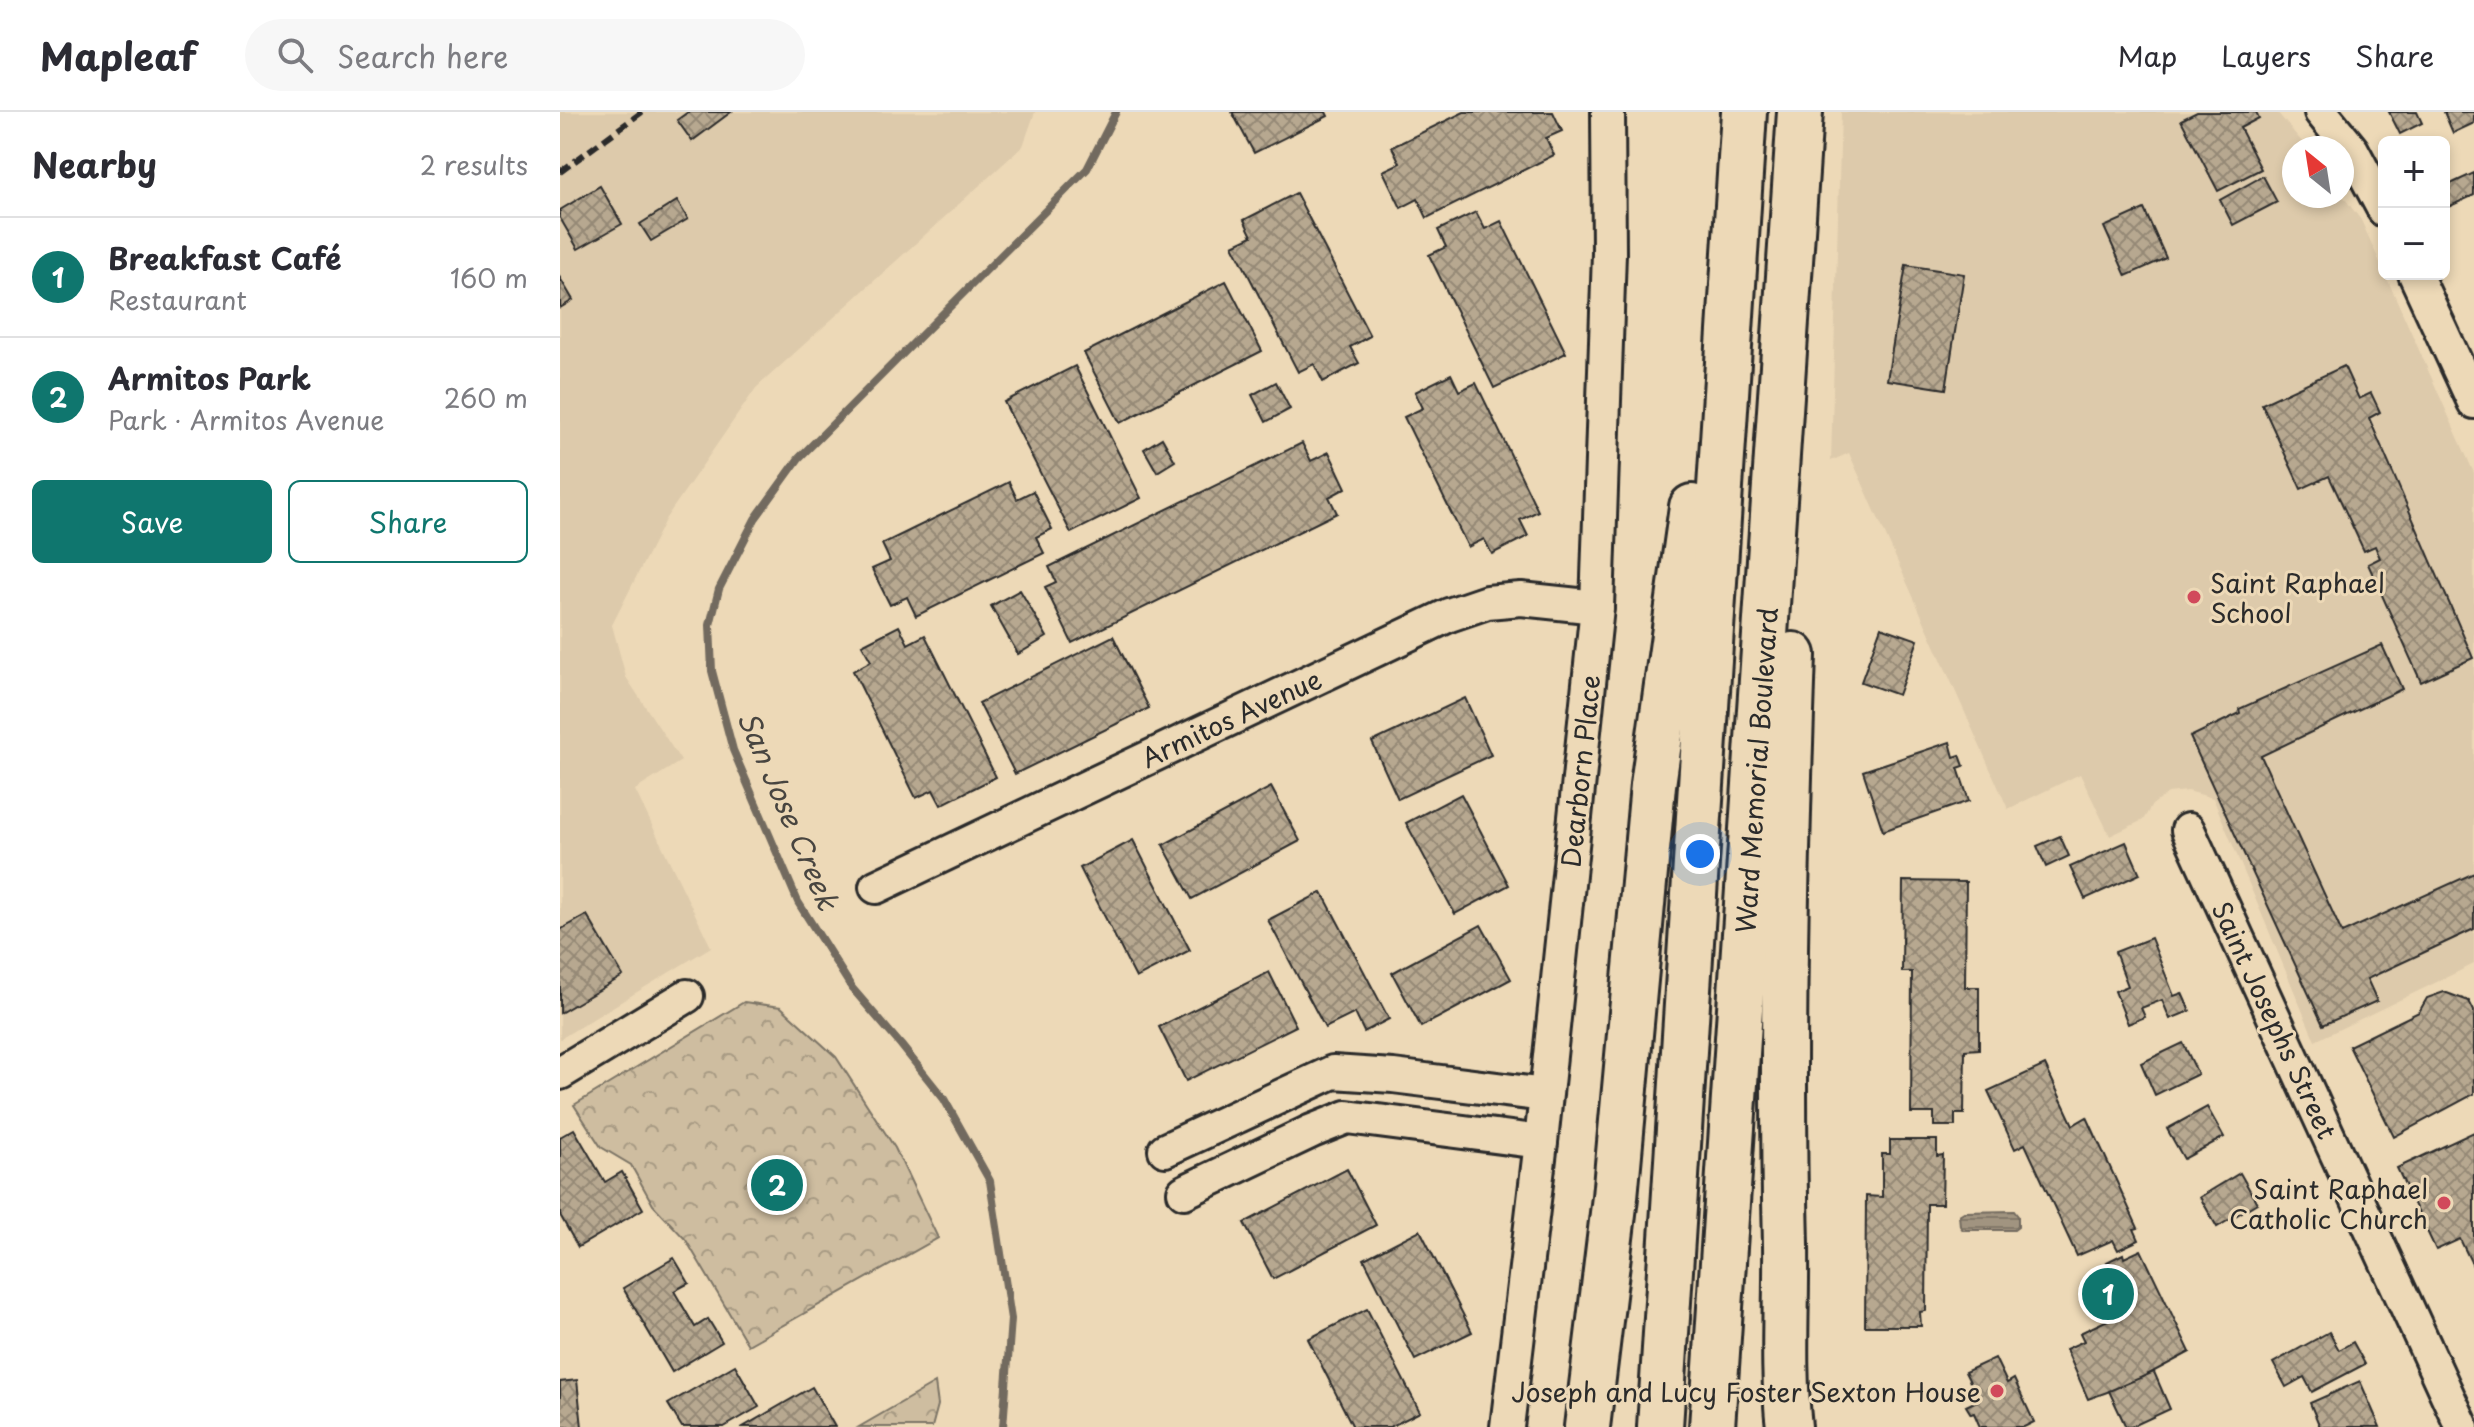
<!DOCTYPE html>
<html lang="en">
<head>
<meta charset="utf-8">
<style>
	body { margin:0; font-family:"Playpen Sans",sans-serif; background:#f7f7f7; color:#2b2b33 }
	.controls { position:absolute; right:24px; top:24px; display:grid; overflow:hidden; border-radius:12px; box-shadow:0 4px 12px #0003 }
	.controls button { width:72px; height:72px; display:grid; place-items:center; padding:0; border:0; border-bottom:2px solid #e1e1e2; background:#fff; color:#2b2b33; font:40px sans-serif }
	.compass { position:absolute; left:1722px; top:24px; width:72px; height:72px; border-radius:50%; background:#fff; box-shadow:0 4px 12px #0003; rotate:330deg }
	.you { position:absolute; left:1140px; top:742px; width:28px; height:28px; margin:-20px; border:6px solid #fff; border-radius:50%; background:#1a73e8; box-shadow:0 0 0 12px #1a73e833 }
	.badge { display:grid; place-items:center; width:52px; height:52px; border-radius:50%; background:#0f766e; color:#fff; font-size:26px; font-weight:700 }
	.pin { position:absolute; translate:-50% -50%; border:4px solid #fff; box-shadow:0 2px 8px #0006 }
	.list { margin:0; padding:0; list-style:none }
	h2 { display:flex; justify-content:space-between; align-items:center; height:104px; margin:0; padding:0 32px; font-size:34px }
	h2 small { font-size:26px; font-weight:400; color:#7c7c81 }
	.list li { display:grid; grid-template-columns:52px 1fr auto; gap:24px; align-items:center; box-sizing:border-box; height:120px; padding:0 32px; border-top:2px solid #e1e1e2 }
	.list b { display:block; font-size:30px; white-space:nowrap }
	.list p { margin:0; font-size:26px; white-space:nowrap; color:#7c7c81 }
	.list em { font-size:26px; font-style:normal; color:#7c7c81 }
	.actions { display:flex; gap:16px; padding:24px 32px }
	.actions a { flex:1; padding:18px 0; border:2px solid #0f766e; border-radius:12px; text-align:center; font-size:28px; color:#0f766e }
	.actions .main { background:#0f766e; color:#fff }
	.icon { flex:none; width:44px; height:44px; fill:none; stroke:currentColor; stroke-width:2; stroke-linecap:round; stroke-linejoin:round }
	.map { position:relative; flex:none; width:1914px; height:1315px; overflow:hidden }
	header { display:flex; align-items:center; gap:48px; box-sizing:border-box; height:112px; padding:0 40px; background:#fff; border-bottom:2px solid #e1e1e2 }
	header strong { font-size:38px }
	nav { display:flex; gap:44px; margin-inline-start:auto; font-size:28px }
	.search { width:560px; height:72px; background:#f7f7f7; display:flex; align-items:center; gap:20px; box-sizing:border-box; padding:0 28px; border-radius:44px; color:#7c7c81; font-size:30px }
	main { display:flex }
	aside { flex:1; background:#fff }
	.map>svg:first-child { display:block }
</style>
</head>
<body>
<header>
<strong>Mapleaf</strong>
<div class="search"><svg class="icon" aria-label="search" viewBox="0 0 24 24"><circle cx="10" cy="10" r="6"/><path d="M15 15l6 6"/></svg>Search here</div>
<nav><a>Map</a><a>Layers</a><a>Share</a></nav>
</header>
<main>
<aside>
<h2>Nearby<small>2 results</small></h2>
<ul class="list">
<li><span class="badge">1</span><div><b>Breakfast Café</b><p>Restaurant</p></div><em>160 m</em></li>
<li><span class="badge">2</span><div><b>Armitos Park</b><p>Park · Armitos Avenue</p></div><em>260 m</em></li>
</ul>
<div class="actions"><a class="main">Save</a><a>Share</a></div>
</aside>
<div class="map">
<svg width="1914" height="1315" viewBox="0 0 1914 1315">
	<defs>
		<pattern id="forest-crowns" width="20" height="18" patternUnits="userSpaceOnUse" patternTransform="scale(2)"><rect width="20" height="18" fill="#cebda0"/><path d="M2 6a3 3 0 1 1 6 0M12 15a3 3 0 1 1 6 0" fill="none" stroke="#a79a83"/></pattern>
		<pattern id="water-rules" width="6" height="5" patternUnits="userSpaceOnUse" patternTransform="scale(2)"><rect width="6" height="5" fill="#a19480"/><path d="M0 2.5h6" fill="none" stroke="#837969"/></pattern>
		<pattern id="building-cross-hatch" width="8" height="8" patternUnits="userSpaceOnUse" patternTransform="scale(2)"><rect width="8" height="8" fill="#b7a890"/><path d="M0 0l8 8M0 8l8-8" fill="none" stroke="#958976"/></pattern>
	</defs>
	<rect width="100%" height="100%" fill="#edd9b7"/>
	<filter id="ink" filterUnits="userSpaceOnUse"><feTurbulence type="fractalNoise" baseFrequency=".0125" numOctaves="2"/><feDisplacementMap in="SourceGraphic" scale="16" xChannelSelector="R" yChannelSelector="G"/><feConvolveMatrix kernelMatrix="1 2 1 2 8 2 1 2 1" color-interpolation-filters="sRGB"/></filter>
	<g filter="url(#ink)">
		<g fill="#ddcaab">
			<path d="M0,0H475L463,34L196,276L106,406L52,513L66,565L121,649L75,678L151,835L0,927Z"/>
			<path d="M1281,0H1717L1747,36H1734V84L1782,83L1801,108L1914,361V852L1755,929L1653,686L1628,679L1608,681L1592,693L1583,708L1550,724L1520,662L1448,697L1289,341L1271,349Z"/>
		</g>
		<g fill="url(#forest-crowns)" stroke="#7c7466" stroke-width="2">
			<path d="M184,890L221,895L276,945L335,1036L378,1126L188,1233L126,1128L93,1093L71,1053L41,1035L14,993Z"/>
			<path d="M375,1271L378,1293L372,1315H299Z"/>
		</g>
		<path fill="url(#water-rules)" stroke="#726a5e" stroke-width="2" d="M1454,1099L1458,1104V1115L1454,1118H1403L1400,1114L1399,1103L1404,1100Z"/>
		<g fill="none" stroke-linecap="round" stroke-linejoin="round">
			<path stroke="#726a5e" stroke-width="8" d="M443,1315L451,1207L430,1069L384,987L341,933L292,876L238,790L173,638L152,559L150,513L159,477L195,407L239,346L527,57L556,0"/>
		</g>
		<g fill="url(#building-cross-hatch)" stroke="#2b2b2b" stroke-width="2">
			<path d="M128,0H171L132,29L117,8Z"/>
			<path d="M672,0H766L768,4L694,41Z"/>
			<path d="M904,0H993L1002,19L986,26L994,43L867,106L858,87L841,96L823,59L840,51L832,35Z"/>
			<path d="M1637,0H1696L1699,6L1680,16L1701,57L1658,79L1621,8Z"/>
			<path d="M1829,0H1857L1862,11L1840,22Z"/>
			<path d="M1884,0H1914V11L1893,21Z"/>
			<path d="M1914,61V83L1884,97V75Z"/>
			<path d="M1703,64L1717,90L1673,113L1660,88Z"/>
			<path d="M40,74L62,112L18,137L0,106V98Z"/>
			<path d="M736,81L810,224L790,235L799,251L763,270L754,252L738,260L673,133L692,124L684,108Z"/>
			<path d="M117,89L128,107L91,129L80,112Z"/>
			<path d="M1584,97L1606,146L1566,164L1544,115Z"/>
			<path d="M916,100L925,117L941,109L1006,241L934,276L869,143L886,135L878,118Z"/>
			<path d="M1346,153L1404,162L1386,277L1327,268Z"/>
			<path d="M0,166L13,188L0,196Z"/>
			<path d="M666,169L702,239L560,311L524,241Z"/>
			<path d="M515,254L581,386L511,421L444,290Z"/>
			<path d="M1784,254L1799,287L1811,281L1820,300L1809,306L1913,546L1861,570L1808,452L1820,446L1815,434L1804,439L1769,364L1741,377L1702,292Z"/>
			<path d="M891,262L899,279L916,271L978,399L960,408L968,424L932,442L924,427L908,435L844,305L863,296L855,280Z"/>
			<path d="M716,270L730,297L706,310L692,283Z"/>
			<path d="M602,326L615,349L597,360L584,337Z"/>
			<path d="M742,331L751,349L769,340L786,376L769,385L777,401L512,531L485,475L496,470L489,455Z"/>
			<path d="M449,370L457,387L473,379L492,417L476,425L484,441L356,504L347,485L330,493L312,457L330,449L322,432Z"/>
			<path d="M460,478L487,525L458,542L431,494Z"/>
			<path d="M339,514L348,532L365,523L436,665L381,693L373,678L356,686L293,559L311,549L302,533Z"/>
			<path d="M1321,515L1358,528L1338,583L1301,570Z"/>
			<path d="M553,524L589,596L455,662L419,591Z"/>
			<path d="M1822,533L1842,577L1701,644L1782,821L1914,761V817L1807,867L1817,889L1763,913L1630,625L1680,601L1679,597Z"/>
			<path d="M905,586L931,643L838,687L812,630Z"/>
			<path d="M1390,630L1394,645L1400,643L1404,654L1398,656L1409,689L1323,719L1303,659Z"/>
			<path d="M711,675L740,729L632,787L603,733Z"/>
			<path d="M901,682L949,773L895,802L846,711Z"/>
			<path d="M1500,724L1509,744L1486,755L1477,734Z"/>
			<path d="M573,728L630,838L576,866L520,756Z"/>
			<path d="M1566,730L1580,762L1525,787L1510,755Z"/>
			<path d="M1343,769L1406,770L1405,875H1419V937L1405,938L1404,1002H1395V1014H1374V1001H1351L1352,860H1342Z"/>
			<path d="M762,780L829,907L804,920L795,901L765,916L708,808Z"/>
			<path d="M27,803L63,864L0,901V818Z"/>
			<path d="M921,813L951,867L861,915L832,861Z"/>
			<path d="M1591,826L1614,884L1622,881L1630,899L1610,907L1602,888L1581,896L1585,905L1568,912L1555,879L1568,874L1555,840Z"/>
			<path d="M709,860L736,914L626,969L599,915Z"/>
			<path d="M1884,880L1909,889L1914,899V982L1834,1025L1789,934L1859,900L1867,886Z"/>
			<path d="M1623,931L1638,962L1595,983L1581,951Z"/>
			<path d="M1485,953L1513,1013L1527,1005L1578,1116L1574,1117L1579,1128L1558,1138L1553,1128L1517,1144L1465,1032L1455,1037L1428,979Z"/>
			<path d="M1647,995L1664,1025L1624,1047L1607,1017Z"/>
			<path d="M14,1017L45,1070L62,1060L83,1097L18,1135L0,1103V1025Z"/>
			<path d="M1914,1020V1156L1900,1127L1876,1138L1837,1056Z"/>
			<path d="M1330,1028H1377V1044L1383,1043L1382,1092H1367L1366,1199L1360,1200L1361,1214H1305L1306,1084L1322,1085V1042H1330Z"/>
			<path d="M787,1057L816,1113L713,1167L684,1111Z"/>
			<path d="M1680,1061L1697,1091L1657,1115L1640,1085Z"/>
			<path d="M860,1118L912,1220L855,1248L804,1147Z"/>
			<path d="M1581,1138L1630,1240L1572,1271L1528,1287L1506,1237L1524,1229L1520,1221L1552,1206L1534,1168L1541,1164L1538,1158L1549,1153L1547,1150L1563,1142L1564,1146Z"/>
			<path d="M114,1146L129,1171L114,1179L135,1215L148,1207L162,1230L112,1260L63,1176Z"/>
			<path d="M807,1197L860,1300L830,1315H793L748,1227Z"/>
			<path d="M1769,1220L1779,1238L1793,1230L1805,1252L1752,1280L1744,1265L1726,1275L1713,1251Z"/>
			<path d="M1435,1246L1447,1271L1454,1267L1474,1310L1464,1315H1420L1414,1301L1411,1302L1406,1294L1419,1288L1405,1260Z"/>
			<path d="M175,1253L199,1295L164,1315H122L108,1292Z"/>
			<path d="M1594,1260L1610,1297L1571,1315H1566L1549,1279Z"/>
			<path d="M17,1268L22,1315H0V1270Z"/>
			<path d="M1800,1269L1820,1315H1760L1750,1291Z"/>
			<path d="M252,1275L275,1315H183Z"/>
		</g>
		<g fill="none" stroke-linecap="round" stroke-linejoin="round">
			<defs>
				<g id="minor">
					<path d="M1761,0L1792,38L1824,98"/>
					<path d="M1855,162L1914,290"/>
					<path d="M1628,718L1902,1315"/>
					<path d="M316,775L889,503L927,490L961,487L1037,495"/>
					<path d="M0,961L127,884"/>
					<path d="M605,1038L773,960L833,964L985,983"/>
					<path d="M624,1080L752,1019L787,1005L981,1030"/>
					<path d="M947,1315L981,1030L1037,495L1049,141L1048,0"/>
				</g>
				<g id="highway">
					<path d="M1027,1315L1055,1085L1093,673L1132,395"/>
					<path d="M1100,1315L1184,0"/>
					<path d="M1152,1315L1240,0"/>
					<path d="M1229,1315C1222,1255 1227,1193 1226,1133C1221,936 1226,739 1233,543"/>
				</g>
			</defs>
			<use href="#minor" stroke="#2b2b2b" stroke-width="38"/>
			<use href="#highway" stroke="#2b2b2b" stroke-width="50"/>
			<use href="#minor" stroke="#edd9b7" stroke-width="32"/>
			<use href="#highway" stroke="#edd9b7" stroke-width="44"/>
			<path stroke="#2b2b2b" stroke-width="6" stroke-dasharray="12 6" stroke-linecap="butt" d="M0,60L82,0"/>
		</g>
	</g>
	<g fill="#d1495b" stroke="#edd9b7" stroke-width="3">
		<circle cx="1634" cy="485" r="8"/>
		<circle cx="1884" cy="1091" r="8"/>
		<circle cx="1437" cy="1279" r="8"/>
	</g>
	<g text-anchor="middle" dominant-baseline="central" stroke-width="6" stroke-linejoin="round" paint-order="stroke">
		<g font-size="26" fill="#2b2b2b" stroke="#edd9b7" text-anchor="end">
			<text x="1650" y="470" text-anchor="start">Saint Raphael<tspan x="1650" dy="30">School</tspan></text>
			<text x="1868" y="1076">Saint Raphael<tspan x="1868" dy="30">Catholic Church</tspan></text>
			<text x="1421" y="1279">Joseph and Lucy Foster Sexton House</text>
		</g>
		<g font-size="26" fill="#2b2b2b" stroke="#edd9b7">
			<text transform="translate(671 606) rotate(-25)">Armitos Avenue</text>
			<text transform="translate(1196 658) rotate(-86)">Ward Memorial Boulevard</text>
			<text transform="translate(1020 659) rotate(-84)">Dearborn Place</text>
			<text transform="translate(1715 908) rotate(65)">Saint Josephs Street</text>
		</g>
		<g font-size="28" font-style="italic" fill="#484540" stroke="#edd9b7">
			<text transform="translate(229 698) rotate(67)">San Jose Creek</text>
		</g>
	</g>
</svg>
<div class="controls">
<button>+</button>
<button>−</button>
</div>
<svg class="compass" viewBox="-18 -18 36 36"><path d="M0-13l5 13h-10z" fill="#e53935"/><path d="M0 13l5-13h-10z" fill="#7c7c81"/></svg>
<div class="you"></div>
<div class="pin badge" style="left:1548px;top:1182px">1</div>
<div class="pin badge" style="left:217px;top:1073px">2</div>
</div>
</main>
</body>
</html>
